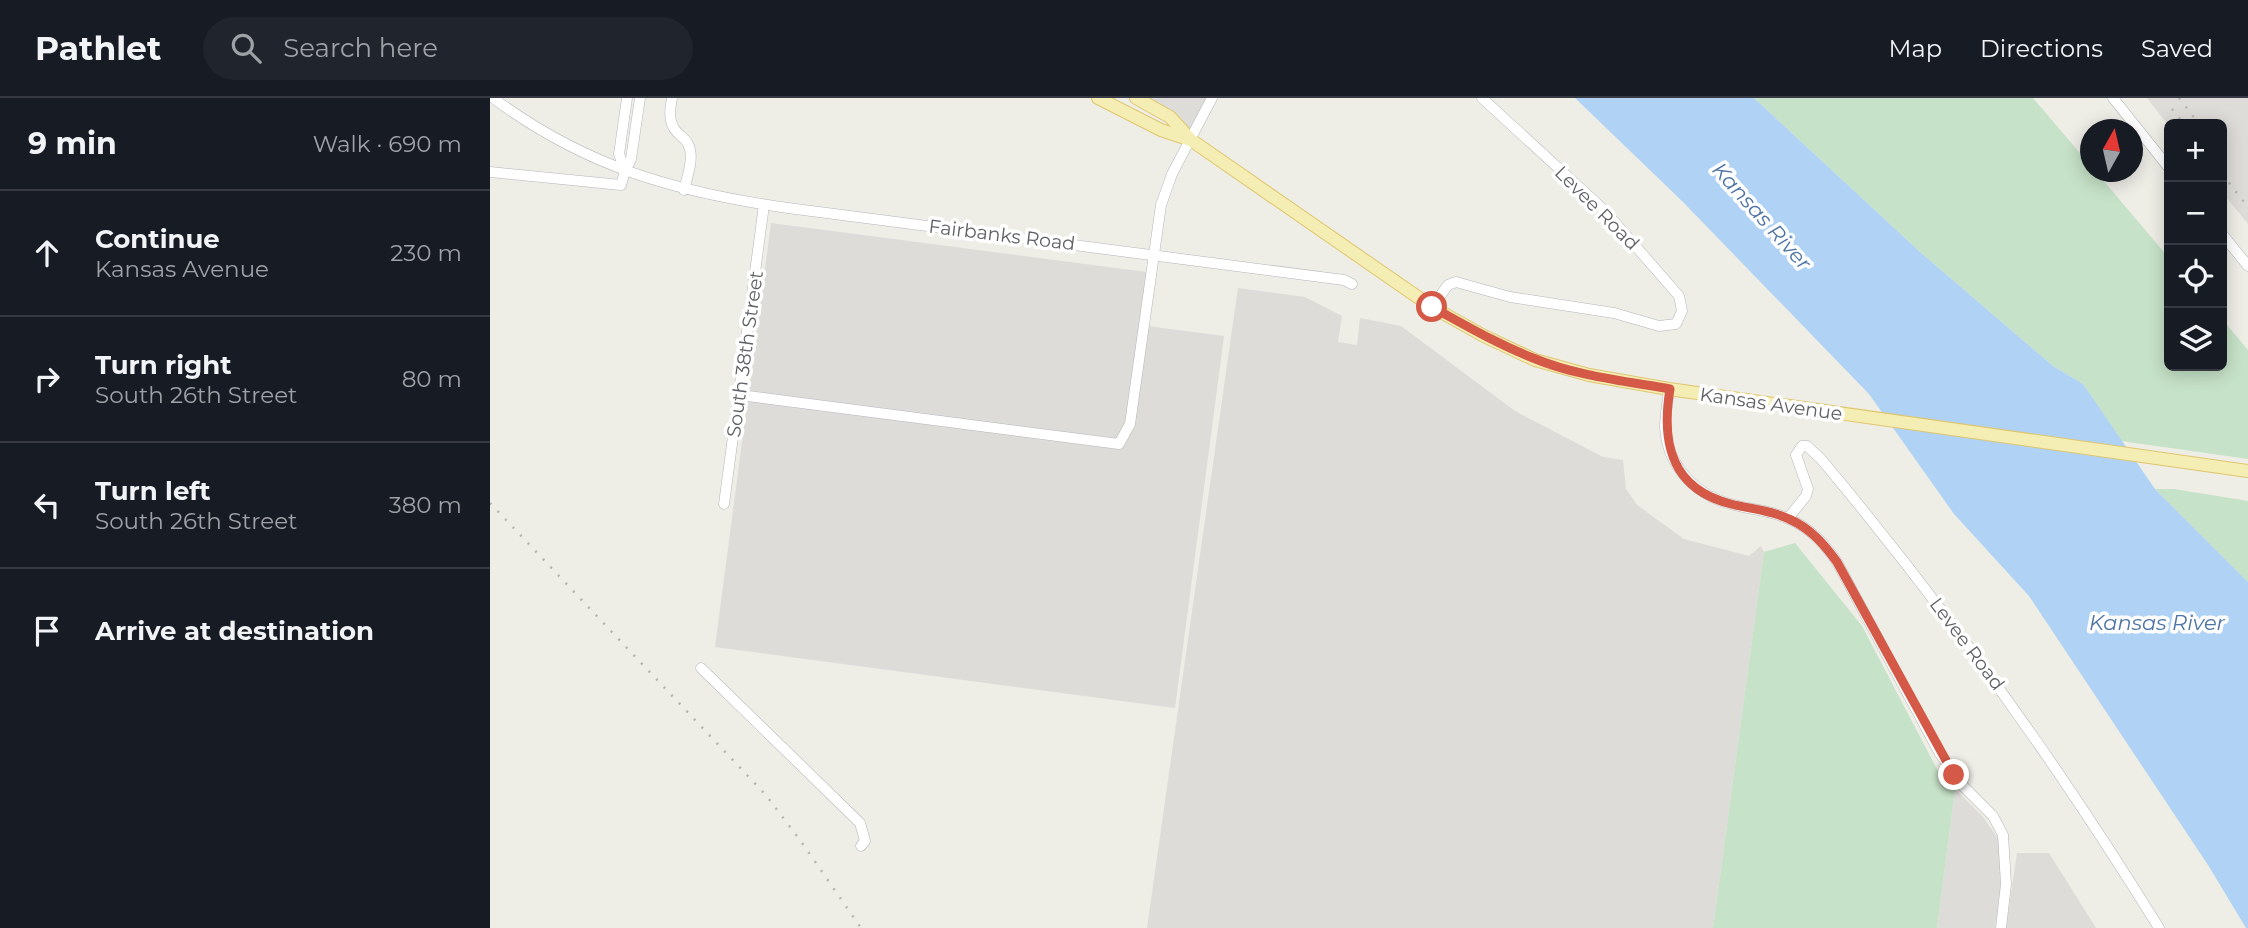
<!DOCTYPE html>
<html lang="en">
<head>
<meta charset="utf-8">
<style>
	body { margin:0; font-family:Montserrat,sans-serif; background:#20242c; color:#f1f3f6 }
	.controls { position:absolute; right:21px; top:21px; display:grid; overflow:hidden; border-radius:10px; box-shadow:0 4px 18px #0003 }
	.controls button { width:63px; height:63px; display:grid; place-items:center; padding:0; border:0; border-bottom:2px solid #363941; background:#171b24; color:#f1f3f6; font:35px sans-serif }
	.compass { position:absolute; left:1590px; top:21px; width:63px; height:63px; border-radius:50%; background:#171b24; box-shadow:0 4px 18px #0003; rotate:8deg }
	.stop { position:absolute; width:21px; height:21px; margin:-16px; border:5px solid #d45946; border-radius:50%; background:#fff }
	.stop.end { background:#d45946; border-color:#fff; box-shadow:0 2px 7px #0008 }
	.list { margin:0; padding:0; list-style:none }
	h2 { display:flex; justify-content:space-between; align-items:center; height:91px; margin:0; padding:0 28px; font-size:30px }
	h2 small { font-size:23px; font-weight:400; color:#9ea1a6 }
	.list li { display:grid; grid-template-columns:46px 1fr auto; gap:21px; align-items:center; box-sizing:border-box; height:126px; padding:0 28px; border-top:2px solid #363941 }
	.list b { display:block; font-size:26px; white-space:nowrap }
	.list p { margin:0; font-size:23px; white-space:nowrap; color:#9ea1a6 }
	.list em { font-size:23px; font-style:normal; color:#9ea1a6 }
	.icon { flex:none; width:38px; height:38px; fill:none; stroke:currentColor; stroke-width:2; stroke-linecap:round; stroke-linejoin:round }
	.map { position:relative; flex:none; width:1758px; height:830px; overflow:hidden }
	header { display:flex; align-items:center; gap:42px; box-sizing:border-box; height:98px; padding:0 35px; background:#171b24; border-bottom:2px solid #363941 }
	header strong { font-size:33px }
	nav { display:flex; gap:38px; margin-inline-start:auto; font-size:24px }
	.search { width:490px; height:63px; background:#20242c; display:flex; align-items:center; gap:18px; box-sizing:border-box; padding:0 24px; border-radius:38px; color:#9ea1a6; font-size:26px }
	main { display:flex }
	aside { flex:1; background:#171b24 }
	.map>svg:first-child { display:block }
</style>
</head>
<body>
<header>
<strong>Pathlet</strong>
<div class="search"><svg class="icon" aria-label="search" viewBox="0 0 24 24"><circle cx="10" cy="10" r="6"/><path d="M15 15l6 6"/></svg>Search here</div>
<nav><a>Map</a><a>Directions</a><a>Saved</a></nav>
</header>
<main>
<aside>
<h2>9 min<small>Walk · 690 m</small></h2>
<ul class="list">
<li><svg class="icon" aria-label="ahead" viewBox="0 0 24 24"><path d="M12 20V5M6 11l6-6 6 6"/></svg><div><b>Continue</b><p>Kansas Avenue</p></div><em>230 m</em></li>
<li><svg class="icon" aria-label="right" viewBox="0 0 24 24"><path d="M7 20v-9h11M14 6l5 5-5 5"/></svg><div><b>Turn right</b><p>South 26th Street</p></div><em>80 m</em></li>
<li><svg class="icon" aria-label="left" viewBox="0 0 24 24"><path d="M17 20v-9H6M10 6l-5 5 5 5"/></svg><div><b>Turn left</b><p>South 26th Street</p></div><em>380 m</em></li>
<li><svg class="icon" aria-label="arrive" viewBox="0 0 24 24"><path d="M6 21V4h12l-3 4 3 4H6"/></svg><div><b>Arrive at destination</b></div></li>
</ul>
</aside>
<div class="map">
<svg width="1758" height="830" viewBox="0 0 1758 830">
	<rect width="100%" height="100%" fill="#eeede6"/>
	<g fill="#dddcd8">
		<path d="M646,0H727L701,42Z"/>
		<path d="M1657,0H1758V126L1732,94V26H1679V28Z"/>
		<path d="M281,125L664,175L657,228L734,238L685,610L225,549Z"/>
		<path d="M748,190L815,199L852,218L848,244L867,247L870,220L911,228L1025,313L1113,359L1133,362L1136,391L1147,407L1194,441L1259,458L1271,448L1274,454L1223,830H657Z"/>
		<path d="M1465,691L1493,719L1509,742L1513,770L1505,830H1447Z"/>
		<path d="M1527,755H1559L1606,830H1516Z"/>
	</g>
	<g fill="#c6e2c8">
		<path d="M1264,0H1543L1600,67L1601,74H1606L1679,160V268H1732V221L1758,252V361L1631,343L1593,286L1563,268L1430,154Z"/>
		<path d="M1665,391H1684L1758,403V484Z"/>
		<path d="M1305,445L1372,528L1450,677L1465,691L1447,830H1223L1274,454Z"/>
	</g>
	<path fill="#b0d3f5" d="M1085,0H1264L1430,154L1563,268L1593,286L1665,391L1758,484V830H1756L1718,767L1539,498L1464,416L1379,296L1192,103Z"/>
	<g fill="none" stroke-linecap="round" stroke-linejoin="round">
		<defs>
			<g id="minor">
				<path d="M3,0C96,69 185,94 298,110L854,182L862,186"/>
				<path d="M182,0C180,11 178,24 186,33C190,38 196,41 198,46C205,59 197,79 194,92"/>
				<path d="M1623,0L1679,70"/>
				<path d="M135,73L129,56L137,0"/>
				<path d="M0,74L131,87L135,73L141,61L150,0"/>
				<path d="M1732,136L1758,168"/>
				<path d="M942,209L958,187L966,184L1020,199L1124,215L1169,228L1186,226L1192,213L1189,198L1114,112L992,0"/>
				<path d="M1179,291C1178,304 1175,317 1175,329C1177,367 1205,397 1241,406C1260,412 1281,412 1299,421C1320,430 1334,445 1347,464L1449,654L1473,688L1503,718L1513,737L1516,786L1511,830"/>
				<path d="M250,297L629,346L640,326L671,107L682,76L722,0"/>
				<path d="M234,406L274,107"/>
				<path d="M1298,420L1316,398L1318,391L1306,357L1312,348H1317L1331,361C1455,509 1567,665 1669,830"/>
				<path d="M211,570L370,725L375,743L371,748"/>
			</g>
			<g id="major">
				<path d="M608,0L671,32L698,41"/>
				<path d="M646,0L680,19L701,42L942,209L994,238L1045,262L1099,277L1179,291L1758,373"/>
			</g>
		</defs>
		<use href="#minor" stroke="#b3b6b9" stroke-width="11"/>
		<use href="#major" stroke="#e0c66d" stroke-width="14"/>
		<use href="#minor" stroke="#fff" stroke-width="10"/>
		<use href="#major" stroke="#f5eeb4" stroke-width="12"/>
		<g stroke="#b4b5b5" stroke-width="2.5" stroke-dasharray="2 9" stroke-linecap="butt">
			<path d="M1689,0L1709,26"/>
			<path d="M1682,11L1694,26"/>
			<path d="M1732,76L1758,109"/>
			<path d="M0,405L275,696L310,742L371,830"/>
		</g>
	</g>
	<g fill="none" stroke-linecap="round" stroke-linejoin="round">
		<path stroke="#d45946" stroke-width="9" d="M942,209C975,227 1007,246 1043,260C1086,278 1134,283 1180,291C1171,345 1181,391 1241,406C1260,411 1281,412 1299,421C1320,430 1334,446 1347,464L1464,677"/>
	</g>
	<g text-anchor="middle" dominant-baseline="central" stroke-width="7" stroke-linejoin="round" paint-order="stroke">
		<g font-size="19" fill="#5e6165" stroke="#fff">
			<text transform="translate(1107 110) rotate(45)">Levee Road</text>
			<text transform="translate(512 137) rotate(7)">Fairbanks Road</text>
			<text transform="translate(255 256) rotate(-82)">South 38th Street</text>
			<text transform="translate(1281 306) rotate(8)">Kansas Avenue</text>
			<text transform="translate(1477 546) rotate(53)">Levee Road</text>
		</g>
		<g font-size="21" font-style="italic" fill="#4e74a5" stroke="#fff">
			<text transform="translate(1272 118) rotate(48)">Kansas River</text>
			<text x="1667" y="524">Kansas River</text>
		</g>
	</g>
</svg>
<div class="controls">
<button>+</button>
<button>−</button>
<button><svg class="icon" aria-label="locate" viewBox="0 0 24 24"><circle cx="12" cy="12" r="6"/><path d="M12 2v4M12 18v4M2 12h4M18 12h4"/></svg></button>
<button><svg class="icon" aria-label="layers" viewBox="0 0 24 24"><path d="M12 4l9 5-9 5-9-5zM3 14l9 5 9-5"/></svg></button>
</div>
<svg class="compass" viewBox="-18 -18 36 36"><path d="M0-13l5 13h-10z" fill="#e53935"/><path d="M0 13l5-13h-10z" fill="#9ea1a6"/></svg>
<div class="stop" style="left:942px;top:209px"></div>
<div class="stop end" style="left:1464px;top:677px"></div>
</div>
</main>
</body>
</html>
